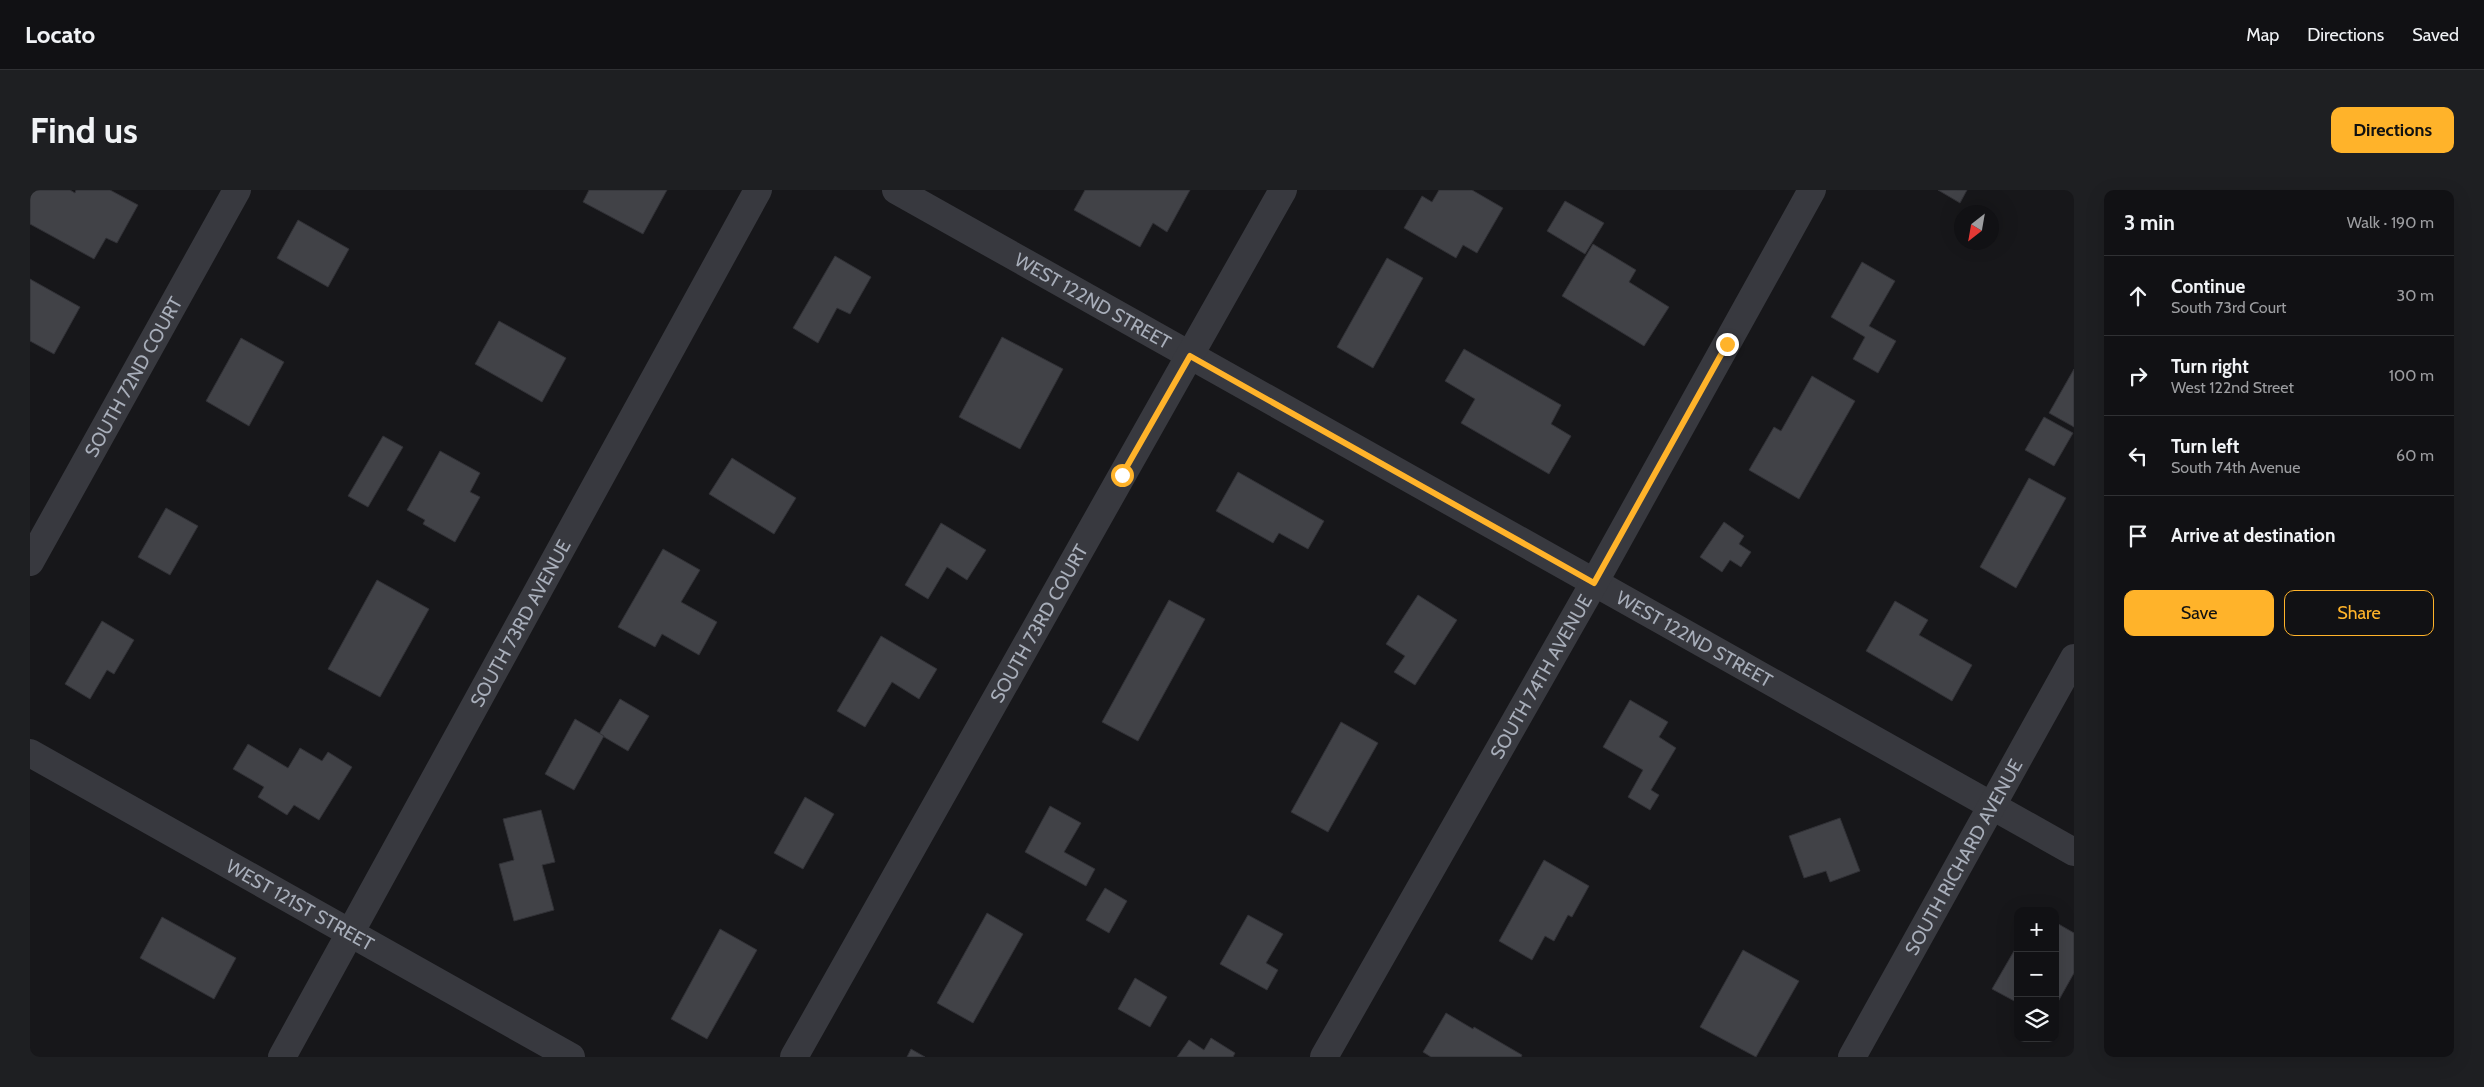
<!DOCTYPE html>
<html lang="en">
<head>
<meta charset="utf-8">
<style>
	body { margin:0; font-family:Cabin,sans-serif; background:#1e1f22; color:#f1f3f6 }
	.controls { position:absolute; right:15px; bottom:15px; display:grid; overflow:hidden; border-radius:10px; box-shadow:0 5px 20px #0002 }
	.controls button { width:45px; height:45px; display:grid; place-items:center; padding:0; border:0; border-bottom:1px solid #303134; background:#111114; color:#f1f3f6; font:25px sans-serif }
	.compass { position:absolute; left:1924px; top:15px; width:45px; height:45px; border-radius:50%; background:#111114; box-shadow:0 5px 20px #0002; rotate:211deg }
	.stop { position:absolute; width:15px; height:15px; margin:-11px; border:4px solid #ffb32a; border-radius:50%; background:#fff }
	.stop.end { background:#ffb32a; border-color:#fff; box-shadow:0 1px 5px #0008 }
	.list { margin:0; padding:0; list-style:none }
	h2 { display:flex; justify-content:space-between; align-items:center; height:65px; margin:0; padding:0 20px; font-size:21px }
	h2 small { font-size:16px; font-weight:400; color:#9c9da0 }
	.list li { display:grid; grid-template-columns:32px 1fr auto; gap:15px; align-items:center; box-sizing:border-box; height:80px; padding:0 20px; border-top:1px solid #303134 }
	.list b { display:block; font-size:19px; white-space:nowrap }
	.list p { margin:0; font-size:16px; white-space:nowrap; color:#9c9da0 }
	.list em { font-size:16px; font-style:normal; color:#9c9da0 }
	.actions { display:flex; gap:10px; padding:15px 20px }
	.actions a { flex:1; padding:11px 0; border:1px solid #ffb32a; border-radius:10px; text-align:center; font-size:18px; color:#ffb32a }
	.actions .main { background:#ffb32a; color:#111 }
	.icon { flex:none; width:28px; height:28px; fill:none; stroke:currentColor; stroke-width:2; stroke-linecap:round; stroke-linejoin:round }
	.map { position:relative; flex:none; width:2044px; height:867px; overflow:hidden; border-radius:10px }
	header { display:flex; align-items:center; gap:30px; box-sizing:border-box; height:70px; padding:0 25px; background:#111114; border-bottom:1px solid #303134 }
	header strong { font-size:24px }
	nav { display:flex; gap:28px; margin-inline-start:auto; font-size:18px }
	.intro { display:flex; align-items:center; justify-content:space-between; box-sizing:border-box; height:120px; padding:0 30px }
	h1 { margin:0; font-size:35px }
	.button { padding:12px 22px; border-radius:10px; background:#ffb32a; color:#111; font-size:18px; font-weight:700 }
	main { display:flex; gap:30px; padding:0 30px }
	aside { flex:1; background:#111114; border-radius:10px; box-shadow:0 5px 20px #0002 }
	.map>svg:first-child { display:block }
</style>
</head>
<body>
<header>
<strong>Locato</strong>
<nav><a>Map</a><a>Directions</a><a>Saved</a></nav>
</header>
<div class="intro"><h1>Find us</h1><a class="button">Directions</a></div>
<main>
<div class="map">
<svg width="2044" height="867" viewBox="0 0 2044 867">
	<rect width="100%" height="100%" fill="#17171a"/>
	<g fill="#414247" stroke="#313136">
		<path d="M0,0H40L45,3L46,0H80L108,15L87,53L76,48L64,69L0,34Z"/>
		<path d="M559,0H637L613,44L553,12Z"/>
		<path d="M1055,0H1160L1137,42L1123,33L1110,57L1044,20Z"/>
		<path d="M1409,0H1442L1473,18L1447,63L1433,55L1426,68L1374,38L1392,6L1402,12Z"/>
		<path d="M1908,0H1937L1930,13Z"/>
		<path d="M1535,11L1574,33L1555,64L1517,41Z"/>
		<path d="M268,30L319,59L298,97L247,68Z"/>
		<path d="M1563,54L1606,80L1599,92L1639,117L1614,156L1532,106Z"/>
		<path d="M805,66L841,87L820,124L807,118L788,153L763,138Z"/>
		<path d="M1357,68L1393,88L1343,178L1307,157Z"/>
		<path d="M1832,72L1865,91L1839,136L1866,151L1848,183L1823,169L1835,147L1801,127Z"/>
		<path d="M0,89L50,117L24,164L0,151Z"/>
		<path d="M469,131L536,168L512,212L445,174Z"/>
		<path d="M972,147L1033,179L990,259L929,227Z"/>
		<path d="M211,148L254,172L219,236L176,211Z"/>
		<path d="M1434,159L1531,215L1521,234L1541,246L1519,284L1431,233L1445,209L1415,191Z"/>
		<path d="M2044,179V237L2019,223Z"/>
		<path d="M1782,186L1825,211L1769,309L1719,280L1744,237L1751,241Z"/>
		<path d="M2014,227L2043,243L2024,276L1995,260Z"/>
		<path d="M353,246L373,257L338,317L318,306Z"/>
		<path d="M410,261L450,283L440,302L450,307L425,352L393,334L395,330L377,320Z"/>
		<path d="M702,268L766,308L744,344L679,304Z"/>
		<path d="M1208,282L1294,331L1278,359L1249,343L1243,353L1186,321Z"/>
		<path d="M1999,288L2036,308L1986,398L1950,377Z"/>
		<path d="M136,318L168,336L140,385L108,367Z"/>
		<path d="M1694,332L1714,346L1709,354L1721,362L1711,377L1700,370L1692,382L1670,367Z"/>
		<path d="M911,333L956,360L937,390L917,377L898,409L875,395Z"/>
		<path d="M633,359L670,380L651,412L687,432L669,465L632,444L625,457L588,437Z"/>
		<path d="M347,390L399,419L350,507L298,479Z"/>
		<path d="M1388,405L1427,430L1385,495L1364,482L1375,466L1356,454Z"/>
		<path d="M1139,410L1175,429L1108,551L1072,532Z"/>
		<path d="M1865,411L1898,430L1889,445L1942,475L1922,511L1836,461Z"/>
		<path d="M72,431L104,450L84,484L77,480L60,509L35,494Z"/>
		<path d="M851,446L907,479L889,509L862,492L835,537L807,521Z"/>
		<path d="M590,509L619,526L598,561L569,544Z"/>
		<path d="M1600,510L1638,532L1629,547L1646,558L1621,600L1629,605L1620,620L1598,607L1613,580L1573,557Z"/>
		<path d="M545,529L574,546L544,600L515,584Z"/>
		<path d="M1311,532L1348,553L1298,642L1261,622Z"/>
		<path d="M218,554L258,578L270,558L292,571L298,562L322,577L289,630L264,615L257,625L228,607L234,597L203,579Z"/>
		<path d="M775,607L804,624L773,679L744,663Z"/>
		<path d="M1020,616L1051,633L1034,662L1065,679L1056,696L995,662Z"/>
		<path d="M511,620L525,672L512,675L524,720L484,731L469,674L484,670L473,629Z"/>
		<path d="M1810,628L1830,681L1800,692L1796,681L1774,688L1759,646Z"/>
		<path d="M1514,670L1559,696L1542,727L1538,725L1524,751L1515,746L1502,770L1469,751Z"/>
		<path d="M1075,698L1097,711L1079,743L1056,730Z"/>
		<path d="M957,723L993,744L943,833L907,813Z"/>
		<path d="M1218,725L1253,744L1236,773L1248,780L1237,800L1190,774Z"/>
		<path d="M132,727L206,768L184,809L110,768Z"/>
		<path d="M2025,732L2044,743V783L2025,817Z"/>
		<path d="M690,739L727,760L677,849L641,829Z"/>
		<path d="M1988,754V813L1962,799Z"/>
		<path d="M1713,760L1769,791L1726,867L1670,837Z"/>
		<path d="M1105,788L1137,807L1120,837L1088,819Z"/>
		<path d="M1416,823L1443,839L1444,837L1492,865L1491,867H1401L1393,862Z"/>
		<path d="M1181,848L1205,863L1203,867H1147L1159,850L1174,860Z"/>
		<path d="M881,859L895,867H877Z"/>
	</g>
	<g fill="none" stroke-linecap="round" stroke-linejoin="round">
		<g stroke="#38393f" stroke-width="28">
			<path id="s1" d="M866,0L2044,662"/>
			<path id="s2" d="M0,372L207,0"/>
			<path id="s3" d="M0,563L541,867"/>
			<path id="s4" d="M252,867L728,0"/>
			<path id="s5" d="M764,867L1253,0"/>
			<path id="s6" d="M1294,867L1564,393L1782,0"/>
			<path id="s7" d="M1822,867L2044,468"/>
		</g>
	</g>
	<g fill="none" stroke-linecap="round" stroke-linejoin="round">
		<path stroke="#ffb32a" stroke-width="6" d="M1092,285L1160,166L1564,393L1697,154"/>
	</g>
	<g text-anchor="middle" dominant-baseline="central" stroke-width="4" stroke-linejoin="round" paint-order="stroke">
		<g font-size="19" fill="#a8aeba" stroke="#121215">
			<text stroke="none"><textPath href="#s1" startOffset="226">WEST 122ND STREET</textPath></text>
			<text stroke="none"><textPath href="#s2" startOffset="212">SOUTH 72ND COURT</textPath></text>
			<text stroke="none"><textPath href="#s4" startOffset="495">SOUTH 73RD AVENUE</textPath></text>
			<text stroke="none"><textPath href="#s5" startOffset="498">SOUTH 73RD COURT</textPath></text>
			<text stroke="none"><textPath href="#s1" startOffset="916">WEST 122ND STREET</textPath></text>
			<text stroke="none"><textPath href="#s6" startOffset="438">SOUTH 74TH AVENUE</textPath></text>
			<text stroke="none"><textPath href="#s7" startOffset="229">SOUTH RICHARD AVENUE</textPath></text>
			<text stroke="none"><textPath href="#s3" startOffset="310">WEST 121ST STREET</textPath></text>
		</g>
	</g>
</svg>
<div class="controls">
<button>+</button>
<button>−</button>
<button><svg class="icon" aria-label="layers" viewBox="0 0 24 24"><path d="M12 4l9 5-9 5-9-5zM3 14l9 5 9-5"/></svg></button>
</div>
<svg class="compass" viewBox="-18 -18 36 36"><path d="M0-13l5 13h-10z" fill="#e53935"/><path d="M0 13l5-13h-10z" fill="#9c9da0"/></svg>
<div class="stop" style="left:1092px;top:285px"></div>
<div class="stop end" style="left:1697px;top:154px"></div>
</div>
<aside>
<h2>3 min<small>Walk · 190 m</small></h2>
<ul class="list">
<li><svg class="icon" aria-label="ahead" viewBox="0 0 24 24"><path d="M12 20V5M6 11l6-6 6 6"/></svg><div><b>Continue</b><p>South 73rd Court</p></div><em>30 m</em></li>
<li><svg class="icon" aria-label="right" viewBox="0 0 24 24"><path d="M7 20v-9h11M14 6l5 5-5 5"/></svg><div><b>Turn right</b><p>West 122nd Street</p></div><em>100 m</em></li>
<li><svg class="icon" aria-label="left" viewBox="0 0 24 24"><path d="M17 20v-9H6M10 6l-5 5 5 5"/></svg><div><b>Turn left</b><p>South 74th Avenue</p></div><em>60 m</em></li>
<li><svg class="icon" aria-label="arrive" viewBox="0 0 24 24"><path d="M6 21V4h12l-3 4 3 4H6"/></svg><div><b>Arrive at destination</b></div></li>
</ul>
<div class="actions"><a class="main">Save</a><a>Share</a></div>
</aside>
</main>
</body>
</html>
